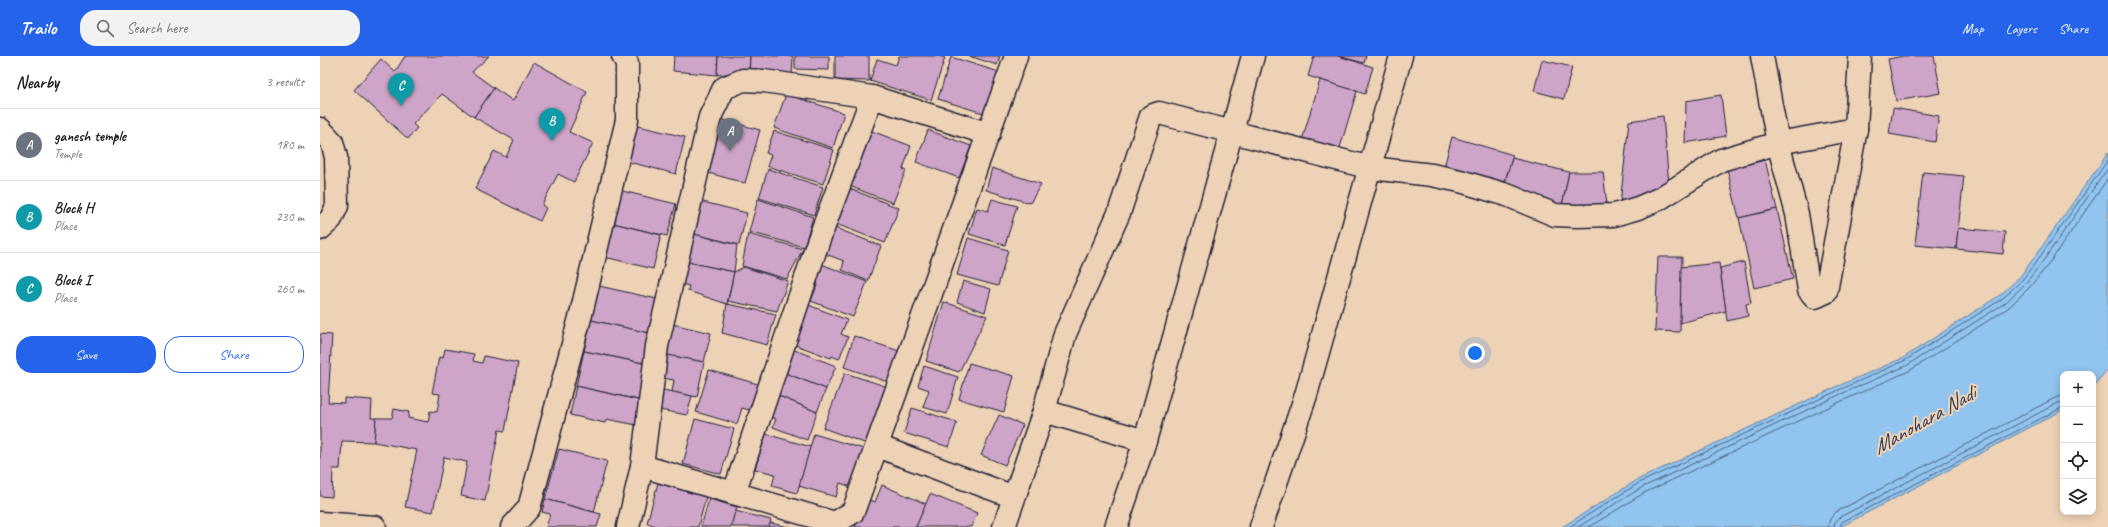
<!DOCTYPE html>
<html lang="en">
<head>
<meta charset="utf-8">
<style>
	body { margin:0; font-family:Caveat,sans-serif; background:#f2f2f2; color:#202124 }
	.controls { position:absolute; right:12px; bottom:12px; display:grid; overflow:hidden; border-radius:8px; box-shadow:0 2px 10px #0003 }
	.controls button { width:36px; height:36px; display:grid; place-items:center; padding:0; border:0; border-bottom:1px solid #e0e0e0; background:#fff; color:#202124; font:20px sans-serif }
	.you { position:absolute; left:1155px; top:297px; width:14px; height:14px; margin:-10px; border:3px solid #fff; border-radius:50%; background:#1a73e8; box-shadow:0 0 0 6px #1a73e833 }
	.badge { display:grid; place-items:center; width:26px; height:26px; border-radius:50%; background:#2563eb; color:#fff; font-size:13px; font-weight:700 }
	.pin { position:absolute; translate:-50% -33px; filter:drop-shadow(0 1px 2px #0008) }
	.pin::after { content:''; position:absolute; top:21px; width:14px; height:12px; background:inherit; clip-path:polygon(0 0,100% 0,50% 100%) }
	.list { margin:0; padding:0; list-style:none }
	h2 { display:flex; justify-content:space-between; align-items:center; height:52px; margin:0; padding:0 16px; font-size:17px }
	h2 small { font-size:13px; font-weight:400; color:#757577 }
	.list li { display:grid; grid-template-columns:26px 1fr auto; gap:12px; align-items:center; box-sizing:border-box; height:72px; padding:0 16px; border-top:1px solid #e0e0e0 }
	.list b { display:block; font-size:15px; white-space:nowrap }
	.list p { margin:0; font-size:13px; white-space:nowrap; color:#757577 }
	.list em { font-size:13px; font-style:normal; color:#757577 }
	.actions { display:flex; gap:8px; padding:12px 16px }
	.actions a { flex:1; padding:9px 0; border:1px solid #2563eb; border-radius:16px; text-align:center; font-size:14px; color:#2563eb }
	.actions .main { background:#2563eb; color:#fff }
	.icon { flex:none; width:22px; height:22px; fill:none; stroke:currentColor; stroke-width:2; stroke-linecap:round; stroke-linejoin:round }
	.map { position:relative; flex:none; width:1788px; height:471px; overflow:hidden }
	header { display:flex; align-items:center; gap:24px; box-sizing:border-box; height:56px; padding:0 20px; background:#2563eb; color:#fff }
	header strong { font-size:19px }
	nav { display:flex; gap:22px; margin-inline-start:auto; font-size:14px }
	.search { width:280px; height:36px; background:#f2f2f2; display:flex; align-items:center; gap:10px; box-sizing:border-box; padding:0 14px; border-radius:16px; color:#757577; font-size:15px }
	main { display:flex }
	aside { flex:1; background:#fff }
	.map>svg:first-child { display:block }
</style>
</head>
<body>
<header>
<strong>Trailo</strong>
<div class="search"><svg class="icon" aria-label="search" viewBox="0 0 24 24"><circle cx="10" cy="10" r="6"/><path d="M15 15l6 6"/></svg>Search here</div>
<nav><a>Map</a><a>Layers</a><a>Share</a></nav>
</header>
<main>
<aside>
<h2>Nearby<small>3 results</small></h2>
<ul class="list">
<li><span class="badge" style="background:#6b7280">A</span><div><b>ganesh temple</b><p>Temple</p></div><em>180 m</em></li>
<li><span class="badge" style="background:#0f9aa8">B</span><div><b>Block H</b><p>Place</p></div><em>230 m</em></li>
<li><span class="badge" style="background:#0f9aa8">C</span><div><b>Block I</b><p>Place</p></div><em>260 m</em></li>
</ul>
<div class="actions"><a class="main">Save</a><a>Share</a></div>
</aside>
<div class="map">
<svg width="1788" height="471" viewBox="0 0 1788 471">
	<rect width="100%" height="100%" fill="#eed2b5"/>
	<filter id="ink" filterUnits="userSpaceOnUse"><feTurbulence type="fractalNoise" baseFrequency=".025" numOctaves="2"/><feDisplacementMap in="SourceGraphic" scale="8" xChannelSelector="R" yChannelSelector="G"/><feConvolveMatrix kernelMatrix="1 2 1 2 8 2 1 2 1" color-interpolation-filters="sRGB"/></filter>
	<g filter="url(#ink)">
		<path fill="#91c4ee" stroke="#6583a6" d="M1788,97V313L1773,330V318H1743V354L1520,471H1242L1317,424L1518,330L1583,302L1680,239L1699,222L1716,199Z"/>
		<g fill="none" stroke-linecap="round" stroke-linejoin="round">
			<g stroke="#4e6383" stroke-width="1">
				<path d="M1249,471L1319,427L1519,334L1584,305L1682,243L1702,224L1719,202L1788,104"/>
				<path d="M1258,471L1321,432L1521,338L1586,310L1685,247L1705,228L1723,205L1788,112"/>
				<path d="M1269,471L1324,437L1524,344L1589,315L1688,252L1709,232L1728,209L1788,122"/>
				<path d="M1508,471L1510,463L1516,456L1735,342L1743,340"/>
				<path d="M1514,471L1515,466L1520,461L1738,347L1743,346"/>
				<path d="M1520,471L1522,466L1743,351"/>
			</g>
		</g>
		<g fill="#cea4c8" stroke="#22223b">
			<path d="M85,0H169L152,16L174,32L154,61L122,38L93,68L97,72L88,83L34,34L61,3L75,16Z"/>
			<path d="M354,0H398L397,19L353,15Z"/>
			<path d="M398,0H430L429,15L397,19Z"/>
			<path d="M430,0H473L472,21H429Z"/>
			<path d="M475,0H509V14L475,13Z"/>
			<path d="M515,0H549V25L515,24Z"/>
			<path d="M579,0H619L625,2L611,44L550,25L557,3L576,9Z"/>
			<path d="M649,0H680L677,9Z"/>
			<path d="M994,0H1018L1053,11L1045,38L988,20Z"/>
			<path d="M1018,0H1046L1044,7Z"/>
			<path d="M1583,0H1614L1621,37L1576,45L1568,3Z"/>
			<path d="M631,1L679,16L666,58L618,43Z"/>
			<path d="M1222,4L1252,11L1244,43L1214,35Z"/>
			<path d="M214,6L267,36L249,76L273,87L254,126L238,118L222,149L226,152L220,165L155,133L174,95L186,101L194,84L154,61L174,32L193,45Z"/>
			<path d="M1000,24L1037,35L1019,95L982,84Z"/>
			<path d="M466,38L524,57L513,92L454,72Z"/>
			<path d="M1401,39L1406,80L1365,87L1366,45Z"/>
			<path d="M1573,52L1619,60L1615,86L1569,78Z"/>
			<path d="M1343,60L1349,129L1300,148L1309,65Z"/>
			<path d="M396,62L440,74L425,127L381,115Z"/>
			<path d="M314,69L365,81L356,118L305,105Z"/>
			<path d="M549,74L591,90L583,113L586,114L573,147L527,129Z"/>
			<path d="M608,74L651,90L639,122L596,106Z"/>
			<path d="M454,75L514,94L503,128L447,110L451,99L446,97Z"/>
			<path d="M1132,81L1193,99L1184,128L1124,111Z"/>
			<path d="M1192,102L1249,116L1242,150L1184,130Z"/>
			<path d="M1445,104L1457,153L1419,162L1407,113Z"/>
			<path d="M672,112L721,128L710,147L666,134Z"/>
			<path d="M448,113L503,131L494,159L439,142Z"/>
			<path d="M1249,116H1283L1287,149L1242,150Z"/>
			<path d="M1603,116L1644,120L1636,193L1595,189Z"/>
			<path d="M294,133L356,148L347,180L289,166Z"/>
			<path d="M530,133L579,152L565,187L516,168Z"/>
			<path d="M438,143L493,161L484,191L429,176Z"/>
			<path d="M672,143L697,150L685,189L649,178L657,152L668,155Z"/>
			<path d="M375,144L427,157L419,189L370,177Z"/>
			<path d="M1457,153L1473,223L1434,232L1419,162Z"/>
			<path d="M289,166L341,179L333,213L281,200Z"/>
			<path d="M513,171L561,190L548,225L522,214L524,205L503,197Z"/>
			<path d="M1638,172L1685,176L1683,198L1636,193Z"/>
			<path d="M370,177L417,189L414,216L363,205Z"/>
			<path d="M428,178L483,193L467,223L422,210Z"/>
			<path d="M648,182L688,194L678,230L637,219Z"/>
			<path d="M1338,201H1362L1360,276L1335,275Z"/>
			<path d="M363,205L414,216L407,248L368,235L369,230L358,227Z"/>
			<path d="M1424,206L1431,247L1426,248L1428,260L1407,265L1400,212Z"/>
			<path d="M499,207L547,226L533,261L491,245L498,227L492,224Z"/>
			<path d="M1399,207L1406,255L1360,267L1361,211Z"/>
			<path d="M424,211L468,225L457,255L408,245L414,216Z"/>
			<path d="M643,225L671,233L665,256L637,246Z"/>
			<path d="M279,230L337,243L329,277L271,264Z"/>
			<path d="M624,246L667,260L639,316L606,305Z"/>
			<path d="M407,248L456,258L447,289L402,277Z"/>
			<path d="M486,248L527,264L521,278L528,281L519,303L512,300L511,302L473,288Z"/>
			<path d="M271,264L329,277L323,307L264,295Z"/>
			<path d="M348,267L391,277L384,306L342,298Z"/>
			<path d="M0,278L12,279L8,346L24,347V342L52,344L51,362H56L54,386L22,385L20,413H13L12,441L0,440Z"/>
			<path d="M534,280L582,296L571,327L524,311Z"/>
			<path d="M467,291L516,310L506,333L460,315Z"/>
			<path d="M125,293L154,298L153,305L162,307L164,300L198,307L185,375L179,374L165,445L141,440L147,406L124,401L113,456L85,451L97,394L54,386L56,362H72L74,353L89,356L88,362L108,366L110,355L117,356L120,338L112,337L119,301L123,302Z"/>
			<path d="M264,295L327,308L319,344L256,330Z"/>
			<path d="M342,298L384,306L377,341L352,336L354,324L337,321Z"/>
			<path d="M649,307L694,320L684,356L639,343Z"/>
			<path d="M604,310L638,321L627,358L603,351L609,334L598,330Z"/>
			<path d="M389,314L441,329L433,355L422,352L417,368L376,356Z"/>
			<path d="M460,315L506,333L497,356L454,338Z"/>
			<path d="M525,317L571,332L550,389L503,372Z"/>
			<path d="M256,330L322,345L317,369L286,363L285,367L250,359Z"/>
			<path d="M334,332L372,340L367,359L329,352Z"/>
			<path d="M454,338L497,356L487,384L453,371L456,363L446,359Z"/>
			<path d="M592,352L637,366L629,391L584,377Z"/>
			<path d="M679,359L703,369L685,409L661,399Z"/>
			<path d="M375,363L414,373L401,418L363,408Z"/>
			<path d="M446,378L491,391L477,437L452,430L455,418L435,413Z"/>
			<path d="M494,378L547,394L535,432L520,427L516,441L479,430Z"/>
			<path d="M239,393L287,405L274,456L225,443Z"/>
			<path d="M338,427L386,441L378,471H339L327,467Z"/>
			<path d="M562,429L606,448L596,471H535L547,443L555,446Z"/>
			<path d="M610,438L657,457L651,471H596Z"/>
			<path d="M225,443L281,458L277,471H226L230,458L222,456Z"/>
			<path d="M389,443L417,451L411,471H381Z"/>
			<path d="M415,455L451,464L449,471H411Z"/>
			<path d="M450,467L469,471H449Z"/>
		</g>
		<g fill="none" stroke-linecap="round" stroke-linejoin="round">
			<defs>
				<g id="minor">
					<path d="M1442,0L1458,87L1477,158L1489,234L1495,241L1506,236L1536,73L1540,0"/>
					<path d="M0,73L12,86L16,101L17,150L11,163L0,173"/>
					<path d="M724,355L825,385"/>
					<path d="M557,390L694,441"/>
					<path d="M322,410L515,467L533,456L696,0"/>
					<path d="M414,437L498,186L552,41"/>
					<path d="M0,467L55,471"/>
					<path d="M192,471L209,452L261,258L307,64V7L303,0"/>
					<path d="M308,471L322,410L337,290L390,61L404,32L423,24L444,25L552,41L669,78"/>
					<path d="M684,471L724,355L745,278L799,157L831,60L839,57L1051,112L1112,119L1140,125L1187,139L1235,159L1257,160L1294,159L1318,152L1339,143L1401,104L1458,87L1536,73"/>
					<path d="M796,471L825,385L933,0"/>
					<path d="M941,471L986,339L1081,0"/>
				</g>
			</defs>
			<use href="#minor" stroke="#22223b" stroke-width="25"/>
			<use href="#minor" stroke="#eed2b5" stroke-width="22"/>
		</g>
	</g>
	<g text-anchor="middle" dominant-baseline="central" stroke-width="4" stroke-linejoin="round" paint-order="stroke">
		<g font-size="21" font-style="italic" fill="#38425f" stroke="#eed2b5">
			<text transform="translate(1604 364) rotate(-30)">Manohara Nadi</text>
		</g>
	</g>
</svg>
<div class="controls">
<button>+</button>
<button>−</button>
<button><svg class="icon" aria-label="locate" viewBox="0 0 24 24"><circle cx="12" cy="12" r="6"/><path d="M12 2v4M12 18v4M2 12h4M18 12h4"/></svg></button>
<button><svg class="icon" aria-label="layers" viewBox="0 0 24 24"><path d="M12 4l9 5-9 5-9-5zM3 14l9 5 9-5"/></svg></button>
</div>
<div class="you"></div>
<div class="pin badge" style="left:410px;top:95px;background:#6b7280">A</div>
<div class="pin badge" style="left:232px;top:85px;background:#0f9aa8">B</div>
<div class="pin badge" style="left:81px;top:50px;background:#0f9aa8">C</div>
</div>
</main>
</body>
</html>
